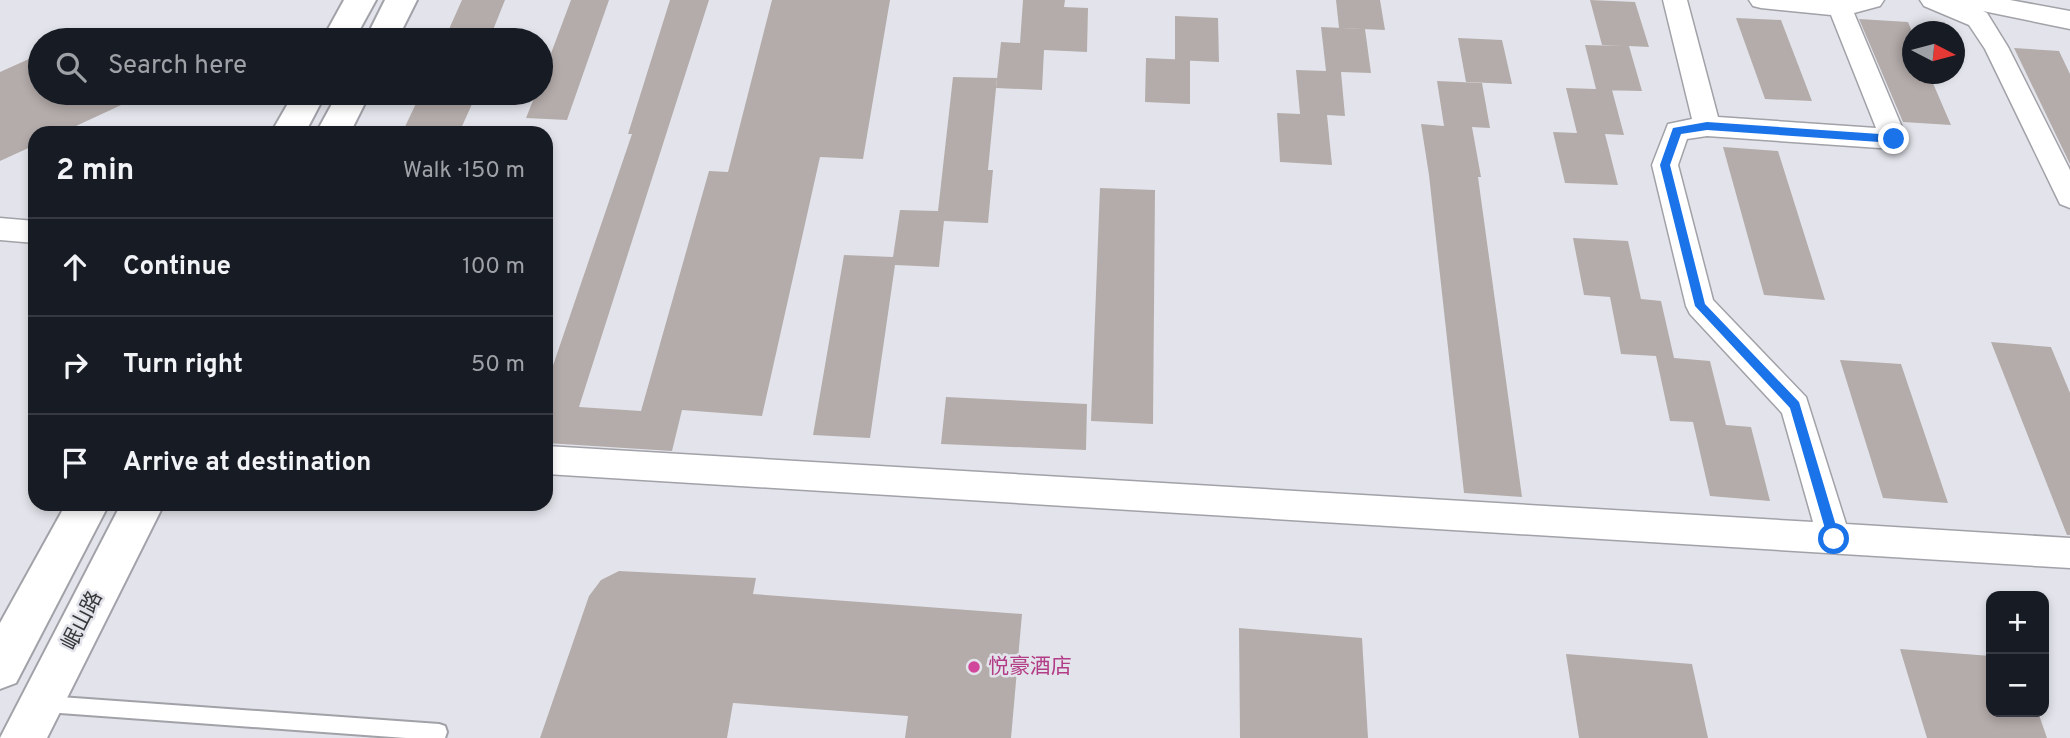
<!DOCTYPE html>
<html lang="en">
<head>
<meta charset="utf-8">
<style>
	body { margin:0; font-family:Overpass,"Noto Sans SC",sans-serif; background:#242831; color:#f1f3f6 }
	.controls { position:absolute; right:21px; bottom:21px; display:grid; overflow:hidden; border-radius:14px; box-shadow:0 4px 10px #0003 }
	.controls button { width:63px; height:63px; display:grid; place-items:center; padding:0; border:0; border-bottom:2px solid #363941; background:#171b24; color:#f1f3f6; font:35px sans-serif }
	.compass { position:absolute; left:1902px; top:21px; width:63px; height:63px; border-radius:50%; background:#171b24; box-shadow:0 4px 10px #0003; rotate:96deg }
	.stop { position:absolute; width:21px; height:21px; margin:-16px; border:5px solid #1a73e8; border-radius:50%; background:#fff }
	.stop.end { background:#1a73e8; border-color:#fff; box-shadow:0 2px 7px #0008 }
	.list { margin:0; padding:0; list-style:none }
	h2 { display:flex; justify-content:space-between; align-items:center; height:91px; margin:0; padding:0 28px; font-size:30px }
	h2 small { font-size:23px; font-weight:400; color:#9ea1a6 }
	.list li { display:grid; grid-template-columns:46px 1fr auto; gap:21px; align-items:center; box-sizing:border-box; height:98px; padding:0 28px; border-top:2px solid #363941 }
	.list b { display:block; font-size:26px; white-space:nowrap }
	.list em { font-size:23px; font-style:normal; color:#9ea1a6 }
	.icon { flex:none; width:38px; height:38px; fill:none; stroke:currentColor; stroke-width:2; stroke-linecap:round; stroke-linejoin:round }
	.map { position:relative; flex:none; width:2070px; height:738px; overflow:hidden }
	.search { position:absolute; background:#171b24; box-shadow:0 4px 10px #0003; left:28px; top:28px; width:525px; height:77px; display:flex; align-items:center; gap:18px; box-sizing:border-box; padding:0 24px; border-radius:38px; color:#9ea1a6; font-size:26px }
	.panel { position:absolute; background:#171b24; box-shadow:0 4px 10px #0003; left:28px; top:126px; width:525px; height:385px; border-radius:21px }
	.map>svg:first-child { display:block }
</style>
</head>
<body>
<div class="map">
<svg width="2070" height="738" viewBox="0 0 2070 738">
	<rect width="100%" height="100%" fill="#e3e4eb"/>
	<g fill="#b4acaa">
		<path d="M462,0H505L489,40L445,38Z"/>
		<path d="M571,0H609L567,120L526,118L536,93H541V80Z"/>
		<path d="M670,0H709L579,407L641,411L709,171L728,172L772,0H890L863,159L820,157L762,416L682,410L672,451L546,443V386L632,134H628Z"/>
		<path d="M1023,0H1065L1064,7L1088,8L1087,52L1044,50L1042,90L996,88L1001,42L1020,43Z"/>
		<path d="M1336,0H1380L1385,30L1339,28Z"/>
		<path d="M1590,0L1635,2L1649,47L1629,46L1642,91L1598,90H1612L1624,135L1605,134L1618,185L1565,183L1553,132L1577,133L1566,88L1596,89L1585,45L1624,46L1602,45Z"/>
		<path d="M1175,16L1218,18L1219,62L1175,60Z"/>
		<path d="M1736,18L1781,20L1812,101L1765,99Z"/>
		<path d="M1859,19L1908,22L1913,34V74H1929L1951,125L1903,122Z"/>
		<path d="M1321,27L1365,29L1371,73L1341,72L1345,116L1327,115L1332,165L1280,162L1277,113L1300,114L1296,70L1326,71Z"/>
		<path d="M1458,38L1502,40L1512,84L1466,82Z"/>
		<path d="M2014,48L2059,51L2070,74V164Z"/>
		<path d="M40,54V93H147L61,133H35V145L0,161V72Z"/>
		<path d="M1146,58L1190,60V104L1145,102Z"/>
		<path d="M953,77L997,78L988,170H993L988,223L944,221L939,267L895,265L870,438L813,435L844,255L893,257L900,210L938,211Z"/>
		<path d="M1437,81L1482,83L1490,128L1472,127L1481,177H1478L1522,497L1464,493L1429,175L1421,124L1444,126Z"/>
		<path d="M421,93H477L459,133H402Z"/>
		<path d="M1723,147L1778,151L1825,300L1764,295Z"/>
		<path d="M1100,188L1155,190L1153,424L1091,421Z"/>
		<path d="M1573,238L1628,241L1641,299L1661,301L1674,358L1710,361L1726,425L1751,427L1770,501L1710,496L1693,422L1670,421L1656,356L1621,354L1610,297L1584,295Z"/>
		<path d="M1991,342L2051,347L2070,393V535H2067Z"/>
		<path d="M1840,360L1901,364L1948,503L1883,498Z"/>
		<path d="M946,397L1087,404L1086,450L941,444Z"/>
		<path d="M619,571L756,578L753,594L1022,614L1011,738H905L908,716L733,703L727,738H540L589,596L601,580Z"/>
		<path d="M1239,628L1362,638L1368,738H1240Z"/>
		<path d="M1900,649L1991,656V712H2038L2047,738H1927Z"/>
		<path d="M1566,654L1692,664L1708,738H1579Z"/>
	</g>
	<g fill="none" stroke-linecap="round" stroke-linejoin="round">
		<defs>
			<path id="service" d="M46,696L439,724L445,726L447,732L445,738H406L46,712L40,710L38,704L40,698Z"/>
			<g id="minor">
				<path d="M1663,0H1687L1718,117L1876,128L1831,15L1761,8L1753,6L1749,0H1884L1880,6L1854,13L1907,139L1903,146L1894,149L1707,136L1687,139L1678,165L1713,300L1806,397L1846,524L2070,538V568L546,474V446L1813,522L1782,413L1690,314L1686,306L1652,165L1668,124L1692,119Z"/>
				<path d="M1920,0H2010L2070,11V29L1983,11L1987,13L2008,47L2070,170V208L2060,204L1985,49L1969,25L1924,6Z"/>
				<path d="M0,218L35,221V243L0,240Z"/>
			</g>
			<g id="primary">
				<path d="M344,0H376L354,40H322Z"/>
				<path d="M385,0H417L397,40H365Z"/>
				<path d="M294,93H326L305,133H271Z"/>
				<path d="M338,93H370L350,133H316Z"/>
				<path d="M66,504H109L16,683L0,689V623Z"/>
				<path d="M121,504H164L47,738H0Z"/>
			</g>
		</defs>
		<use href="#service" stroke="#a1a1a8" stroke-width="4"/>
		<use href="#minor" stroke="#a1a1a8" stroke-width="3"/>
		<use href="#primary" stroke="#a1a1a8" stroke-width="4"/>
		<use href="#service" fill="#fff" fill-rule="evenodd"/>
		<use href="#minor" fill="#fff" fill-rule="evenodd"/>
		<use href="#primary" fill="#fff" fill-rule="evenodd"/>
	</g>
	<path fill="#1a73e8" d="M1707,122L1894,135L1899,139L1894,143L1707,130L1681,134L1670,165L1705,304L1799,402L1840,539L1834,545L1828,539L1790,408L1695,306L1660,165L1673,128Z"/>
	<circle fill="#d1479c" stroke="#e3e4eb" stroke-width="2.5" cx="974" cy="667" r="7"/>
	<g text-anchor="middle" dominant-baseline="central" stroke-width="5" stroke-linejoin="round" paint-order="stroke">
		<g font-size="21" fill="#363739" stroke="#e3e4eb">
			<text transform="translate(83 621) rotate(-63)">岷山路</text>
		</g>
		<g font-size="21" fill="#b23c85" stroke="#e3e4eb" text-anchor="start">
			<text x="988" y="667">悦豪酒店</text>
		</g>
	</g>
</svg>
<div class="controls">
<button>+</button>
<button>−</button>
</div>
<svg class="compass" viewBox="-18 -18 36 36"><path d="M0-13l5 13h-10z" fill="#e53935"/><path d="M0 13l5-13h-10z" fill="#9ea1a6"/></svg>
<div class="stop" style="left:1834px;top:539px"></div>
<div class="stop end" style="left:1894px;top:139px"></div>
<div class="search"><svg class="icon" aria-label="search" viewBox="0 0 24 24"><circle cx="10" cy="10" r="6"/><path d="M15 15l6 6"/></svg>Search here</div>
<section class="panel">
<h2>2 min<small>Walk · 150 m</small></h2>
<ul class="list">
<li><svg class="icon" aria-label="ahead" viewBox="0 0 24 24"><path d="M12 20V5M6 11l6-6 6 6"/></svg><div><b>Continue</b></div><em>100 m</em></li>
<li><svg class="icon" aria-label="right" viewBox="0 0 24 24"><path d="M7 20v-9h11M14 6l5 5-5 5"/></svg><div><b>Turn right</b></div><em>50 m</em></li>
<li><svg class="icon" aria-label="arrive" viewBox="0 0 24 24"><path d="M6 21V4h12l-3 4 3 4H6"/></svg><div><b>Arrive at destination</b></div></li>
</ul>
</section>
</div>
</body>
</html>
